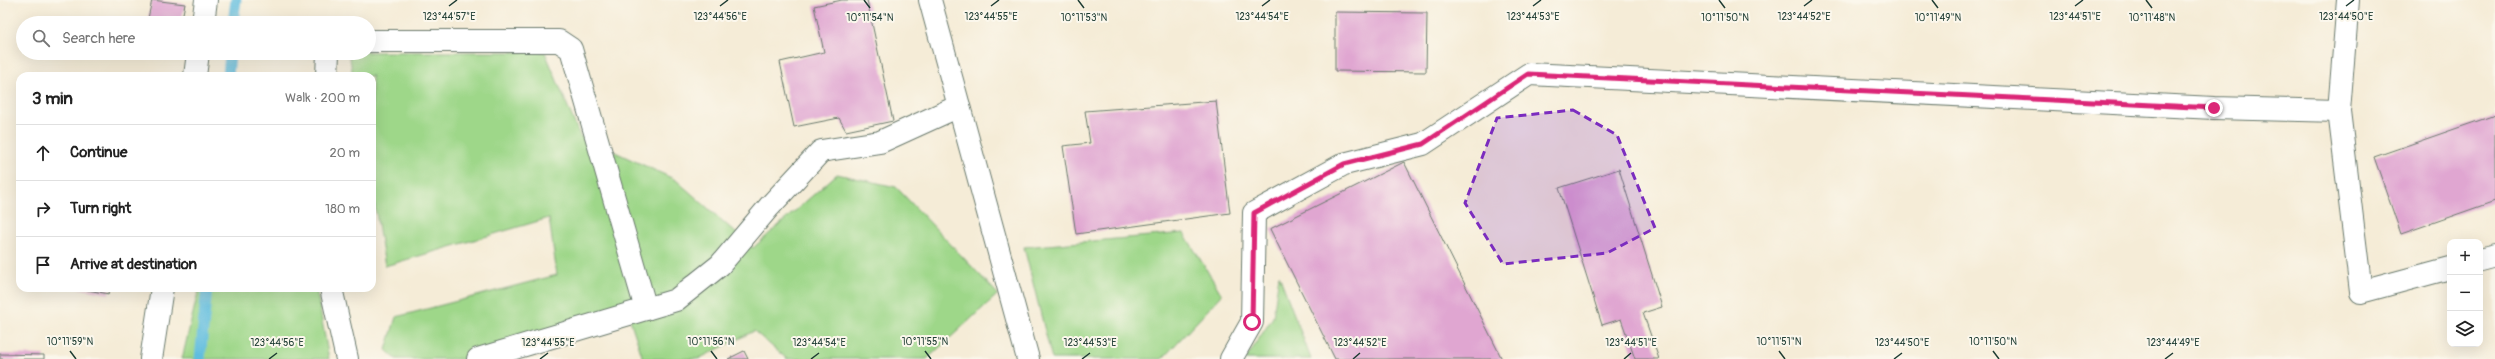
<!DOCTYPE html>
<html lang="en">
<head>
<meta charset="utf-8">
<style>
	body { margin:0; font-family:Pangolin,sans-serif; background:#f6f6f6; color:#222 }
	.controls { position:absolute; right:12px; bottom:12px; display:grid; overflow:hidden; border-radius:8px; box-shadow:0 4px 16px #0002 }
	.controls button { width:36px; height:36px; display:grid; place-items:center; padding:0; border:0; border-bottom:1px solid #e0e0e0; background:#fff; color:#222; font:20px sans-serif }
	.stop { position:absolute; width:12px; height:12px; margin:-9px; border:3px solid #db2777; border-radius:50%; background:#fff }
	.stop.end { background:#db2777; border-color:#fff; box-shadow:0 1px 4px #0008 }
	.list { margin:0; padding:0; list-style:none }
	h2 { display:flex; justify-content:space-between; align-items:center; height:52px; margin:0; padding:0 16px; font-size:17px }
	h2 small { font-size:13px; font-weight:400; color:#767676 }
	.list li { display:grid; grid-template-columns:26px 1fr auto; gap:12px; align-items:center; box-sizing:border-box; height:56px; padding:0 16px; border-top:1px solid #e0e0e0 }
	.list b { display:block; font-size:15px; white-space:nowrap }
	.list em { font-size:13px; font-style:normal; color:#767676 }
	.icon { flex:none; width:22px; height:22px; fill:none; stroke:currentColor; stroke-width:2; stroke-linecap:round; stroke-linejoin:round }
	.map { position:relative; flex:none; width:2495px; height:359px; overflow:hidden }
	.search { position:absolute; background:#fff; box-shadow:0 4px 16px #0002; left:16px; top:16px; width:360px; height:44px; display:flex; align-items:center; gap:10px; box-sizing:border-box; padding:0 14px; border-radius:22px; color:#767676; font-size:15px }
	.panel { position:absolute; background:#fff; box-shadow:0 4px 16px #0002; left:16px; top:72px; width:360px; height:220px; border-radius:12px }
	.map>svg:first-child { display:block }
</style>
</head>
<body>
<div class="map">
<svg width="2495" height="359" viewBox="0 0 2495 359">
	<rect width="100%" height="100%" fill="#fbf7ec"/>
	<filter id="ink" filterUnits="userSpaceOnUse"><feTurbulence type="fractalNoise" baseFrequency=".025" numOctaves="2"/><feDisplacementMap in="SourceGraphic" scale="8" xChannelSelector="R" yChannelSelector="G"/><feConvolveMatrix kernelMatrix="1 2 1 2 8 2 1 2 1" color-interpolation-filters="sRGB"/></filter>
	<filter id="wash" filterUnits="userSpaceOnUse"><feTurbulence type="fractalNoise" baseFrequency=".012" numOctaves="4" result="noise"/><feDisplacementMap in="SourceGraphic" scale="16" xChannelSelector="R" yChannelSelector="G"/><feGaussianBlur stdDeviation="0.9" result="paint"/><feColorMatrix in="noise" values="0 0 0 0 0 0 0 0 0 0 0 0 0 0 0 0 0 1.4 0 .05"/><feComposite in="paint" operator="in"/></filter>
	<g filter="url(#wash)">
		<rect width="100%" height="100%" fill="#f5ecd7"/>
		<g fill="#9ed789" stroke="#5e8a5e">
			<path d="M369,52H545L580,136L676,180L753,248L837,174L896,187L998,294L927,359H787L754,331L698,359H643L625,304L494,359H396L386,350L396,317L557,275L549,218L385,266L372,189V76H353L349,53Z"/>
			<path d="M1184,233L1222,295L1162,359H1052L1024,247Z"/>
			<path d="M1279,275L1311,359H1246L1273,317Z"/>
			<path d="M199,288H316L329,359H182Z"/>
		</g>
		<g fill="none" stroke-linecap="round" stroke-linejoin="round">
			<g stroke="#60bdde" stroke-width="11">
				<path d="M233,23L236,0"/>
				<path d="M228,76L230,53"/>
				<path d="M200,359L207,288"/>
			</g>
		</g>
		<g id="blocks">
			<g fill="#e0a6d1">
				<path d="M152,0L185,4L181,23H147Z"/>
				<path d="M842,0H867L893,121L846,131L839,118L794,127L780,62L824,52L814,6Z"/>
				<path d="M1335,12L1427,13L1426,72L1335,71Z"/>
				<path d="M1216,101L1230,213L1076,234L1063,146L1090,143L1085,111Z"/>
				<path d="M2495,115V201L2401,234L2374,157Z"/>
				<path d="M1404,162L1502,359H1335L1270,229Z"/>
				<path d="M1619,169L1662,307L1643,313L1659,359H1635L1621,319L1602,325L1559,188Z"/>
				<path d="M77,288H110L109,294Z"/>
				<path d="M744,351L748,359H728Z"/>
				<path d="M0,354L44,355V359H0Z"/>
			</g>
		</g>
	</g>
	<g filter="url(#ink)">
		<use href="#blocks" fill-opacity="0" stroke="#6a7a6d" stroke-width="1"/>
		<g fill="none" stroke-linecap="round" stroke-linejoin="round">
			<defs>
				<g id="minor">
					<path d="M930,0L1028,359"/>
					<path d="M2348,0L2339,111L2361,292L2450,268"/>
					<path d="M203,23L206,0"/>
					<path d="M369,41H559L571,49L646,309"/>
					<path d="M195,76L198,53"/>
					<path d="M327,76L328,53"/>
					<path d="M2480,260L2495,256"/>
					<path d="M331,288L347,359"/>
					<path d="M151,359L162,288"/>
					<path d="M478,359L676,300L720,265L769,207L821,151L880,142L959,106"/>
					<path d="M1231,359L1252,322L1254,213L1344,164L1423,144L1529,74L2214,108L2339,111"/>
				</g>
			</defs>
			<use href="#minor" stroke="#6a7a6d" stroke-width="24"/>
			<use href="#minor" stroke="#fff" stroke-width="22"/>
		</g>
	</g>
	<g fill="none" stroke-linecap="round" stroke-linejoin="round" filter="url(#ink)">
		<path stroke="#db2777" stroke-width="5" d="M1252,322L1254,213L1344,164L1423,144L1528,74L2214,108"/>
	</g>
	<path fill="#7b2cbf" fill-opacity="0.2" stroke="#7b2cbf" stroke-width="3" stroke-dasharray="8 5" stroke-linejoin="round" d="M1573,110L1617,135L1655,228L1607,253L1503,264L1465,203L1497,118Z"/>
	<path fill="none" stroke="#1f3d34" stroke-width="1.5" d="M864,0L870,8M1078,0L1084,8M1719,0L1725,8M1932,0L1938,8M2146,0L2152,8M449,6L457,0M720,6L728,0M991,6L999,0M1262,6L1270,0M1533,6L1541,0M1804,6L1812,0M2075,6L2083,0M2346,6L2354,0M70,351L76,359M711,351L717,359M925,351L931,359M1779,351L1785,359M1993,351L1999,359M269,359L277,353M540,359L548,353M811,359L819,353M1082,359L1090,353M1353,359L1360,353M1624,359L1631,353M1894,359L1902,353M2165,359L2173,353"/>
	<g font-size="10" text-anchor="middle" fill="#1f3d34" stroke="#fbf7ec" stroke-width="4" stroke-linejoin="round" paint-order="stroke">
		<text x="1804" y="20">123°44'52"E</text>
		<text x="449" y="20">123°44'57"E</text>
		<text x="720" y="20">123°44'56"E</text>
		<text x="991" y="20">123°44'55"E</text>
		<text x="1262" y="20">123°44'54"E</text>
		<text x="1533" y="20">123°44'53"E</text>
		<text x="2075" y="20">123°44'51"E</text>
		<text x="2346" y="20">123°44'50"E</text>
		<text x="870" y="21">10°11'54"N</text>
		<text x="1084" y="21">10°11'53"N</text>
		<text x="1725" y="21">10°11'50"N</text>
		<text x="1938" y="21">10°11'49"N</text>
		<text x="2152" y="21">10°11'48"N</text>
		<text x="70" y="345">10°11'59"N</text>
		<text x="711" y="345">10°11'56"N</text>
		<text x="925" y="345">10°11'55"N</text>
		<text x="1779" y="345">10°11'51"N</text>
		<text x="1993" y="345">10°11'50"N</text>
		<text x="277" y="346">123°44'56"E</text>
		<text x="548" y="346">123°44'55"E</text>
		<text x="819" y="346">123°44'54"E</text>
		<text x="1090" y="346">123°44'53"E</text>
		<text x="1360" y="346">123°44'52"E</text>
		<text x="1631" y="346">123°44'51"E</text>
		<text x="1902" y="346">123°44'50"E</text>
		<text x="2173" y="346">123°44'49"E</text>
	</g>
</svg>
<div class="controls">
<button>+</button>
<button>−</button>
<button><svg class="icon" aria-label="layers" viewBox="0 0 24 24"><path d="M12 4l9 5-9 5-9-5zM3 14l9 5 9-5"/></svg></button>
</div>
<div class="stop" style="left:1252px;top:322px"></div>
<div class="stop end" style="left:2214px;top:108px"></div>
<div class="search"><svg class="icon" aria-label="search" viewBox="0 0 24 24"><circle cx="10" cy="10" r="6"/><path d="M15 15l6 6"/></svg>Search here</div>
<section class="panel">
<h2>3 min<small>Walk · 200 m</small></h2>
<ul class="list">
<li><svg class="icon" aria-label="ahead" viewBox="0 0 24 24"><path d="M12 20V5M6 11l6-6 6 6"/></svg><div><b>Continue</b></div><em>20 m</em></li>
<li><svg class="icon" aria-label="right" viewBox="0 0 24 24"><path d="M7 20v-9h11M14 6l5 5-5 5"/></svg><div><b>Turn right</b></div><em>180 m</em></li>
<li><svg class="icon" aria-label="arrive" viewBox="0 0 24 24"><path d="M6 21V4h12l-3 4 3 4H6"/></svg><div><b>Arrive at destination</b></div></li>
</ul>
</section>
</div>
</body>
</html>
